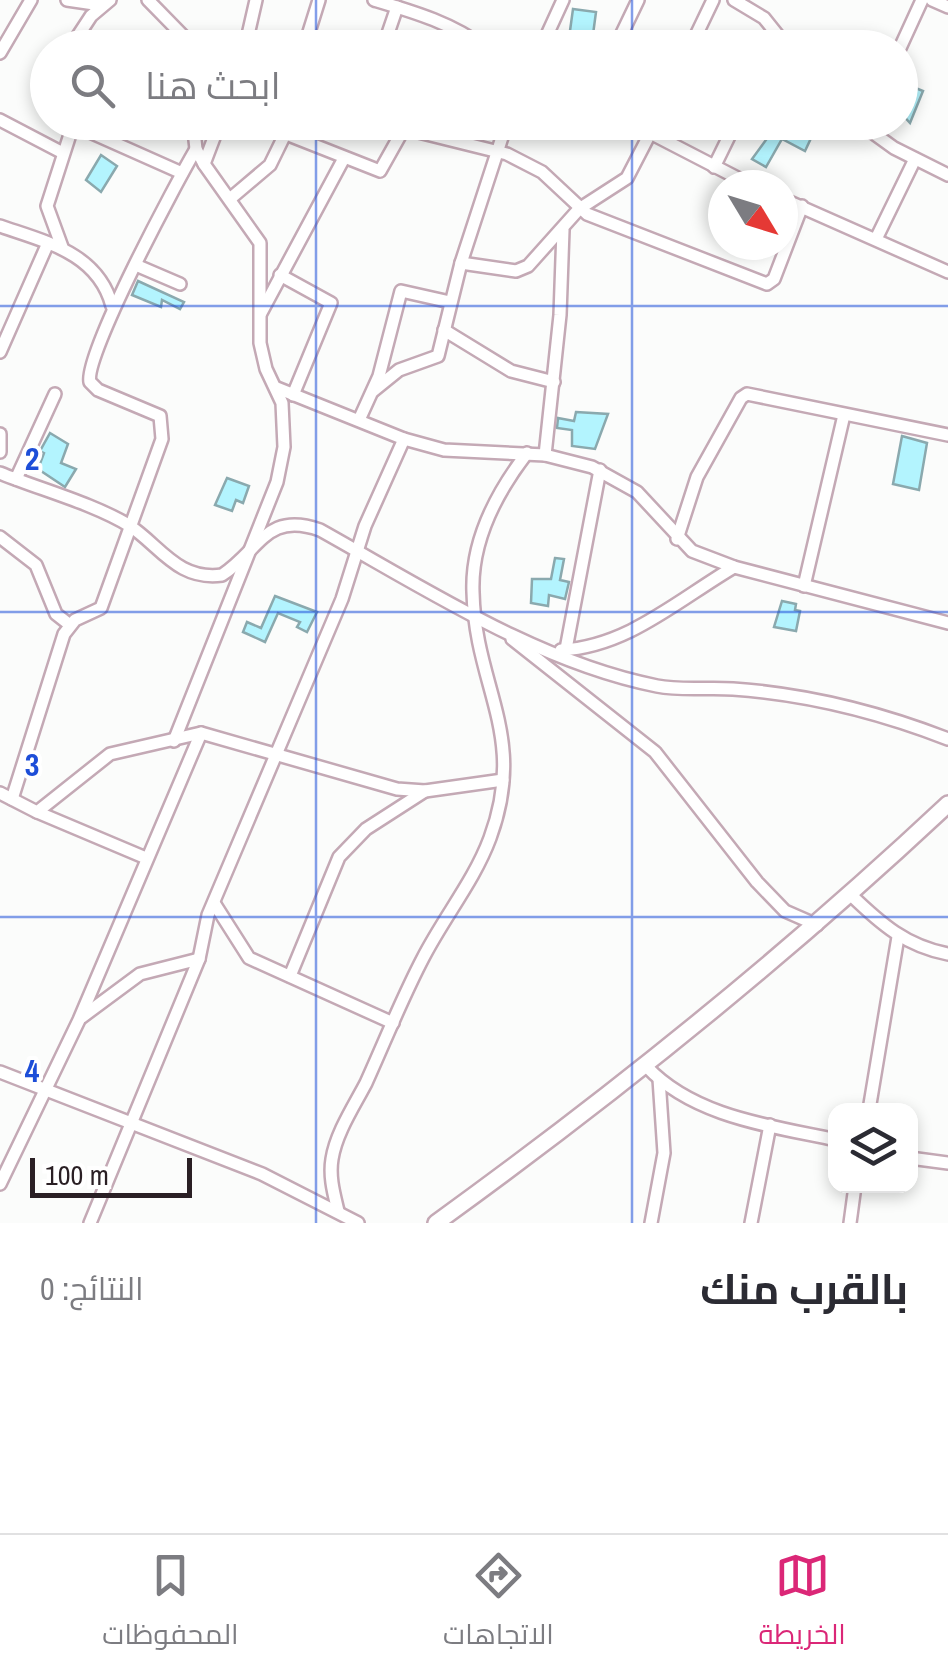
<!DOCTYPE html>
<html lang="ar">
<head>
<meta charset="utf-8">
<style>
	body { margin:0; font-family:"Archivo Narrow",Cairo,sans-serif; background:#f2f2f3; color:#2b2b33; direction:rtl }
	.controls { position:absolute; right:30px; bottom:30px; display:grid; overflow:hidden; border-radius:20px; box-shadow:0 5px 15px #0003 }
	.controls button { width:90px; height:90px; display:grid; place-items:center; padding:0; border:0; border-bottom:2px solid #e1e1e2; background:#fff; color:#2b2b33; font:50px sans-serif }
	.compass { position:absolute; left:708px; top:170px; width:90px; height:90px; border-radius:50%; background:#fff; box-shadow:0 5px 15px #0003; rotate:128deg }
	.scale { position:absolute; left:30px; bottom:25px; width:162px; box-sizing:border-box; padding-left:10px; border:5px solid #2a1f24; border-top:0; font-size:28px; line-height:35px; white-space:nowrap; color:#2a1f24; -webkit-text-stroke:8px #fff; paint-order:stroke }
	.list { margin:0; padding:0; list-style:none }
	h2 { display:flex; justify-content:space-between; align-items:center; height:130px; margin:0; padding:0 40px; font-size:42px }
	h2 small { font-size:32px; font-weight:400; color:#7c7c81 }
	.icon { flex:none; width:55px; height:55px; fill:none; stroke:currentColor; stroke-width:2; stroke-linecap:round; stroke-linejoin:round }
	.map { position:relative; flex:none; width:948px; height:1223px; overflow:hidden; direction:ltr }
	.search { position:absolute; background:#fff; box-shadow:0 5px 15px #0003; left:30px; right:30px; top:30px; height:110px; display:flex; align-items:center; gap:25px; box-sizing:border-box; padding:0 35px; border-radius:55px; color:#7c7c81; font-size:38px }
	.sheet { height:310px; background:#fff }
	nav { display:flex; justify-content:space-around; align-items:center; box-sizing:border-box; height:140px; border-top:2px solid #e1e1e2; background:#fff; font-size:28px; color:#7c7c81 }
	nav a { display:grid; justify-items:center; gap:5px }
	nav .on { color:#db2777 }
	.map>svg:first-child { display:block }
</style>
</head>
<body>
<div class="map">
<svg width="948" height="1223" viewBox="0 0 948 1223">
	<rect width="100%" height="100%" fill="#fbfcfb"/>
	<g fill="#b3f4fe" stroke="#8aa9ae" stroke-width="2.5">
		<path d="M573,9L596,12L592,42L569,38Z"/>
		<path d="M908,85L923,91L910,123L900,112Z"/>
		<path d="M779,122L791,128L794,122H804L800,130L812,136L805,151L782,139L766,167L752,159Z"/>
		<path d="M101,155L117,166L101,192L86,180Z"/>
		<path d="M138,281L184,302L180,309L162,300L161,307L132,295Z"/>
		<path d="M576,412L608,414L595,449L572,446V430L557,428L558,418L574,421Z"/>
		<path d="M50,433L68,444L61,463L76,469L65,487L38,469L44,453L40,451Z"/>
		<path d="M902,436L927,443L919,490L893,484Z"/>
		<path d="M227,478L249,486L243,503L236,500L232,511L215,505Z"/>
		<path d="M555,558L564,559L560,580L569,582L565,599L549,595L548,606L531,603L532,579H551Z"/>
		<path d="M275,596L317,612L307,632L297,627L300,622L278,613L265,642L243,632L247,622L261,628Z"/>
		<path d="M782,601L796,604L795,610L800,611L796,631L774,627Z"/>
	</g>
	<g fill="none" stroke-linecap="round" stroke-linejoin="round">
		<defs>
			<g id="minor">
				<path d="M67,0L101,5"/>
				<path d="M148,0L195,48"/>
				<path d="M374,0C414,12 452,23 485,48"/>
				<path d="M734,0L764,18L788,48"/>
				<path d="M932,0L948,7"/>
				<path d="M248,35L283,48"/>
				<path d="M70,48L91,16L110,0"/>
				<path d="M245,48L256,0"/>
				<path d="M304,48L319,0"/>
				<path d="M383,48L397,7"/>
				<path d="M541,48L563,0"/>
				<path d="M615,48L638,0"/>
				<path d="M690,48L713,0"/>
				<path d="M900,48L922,0"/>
				<path d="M0,53L31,0"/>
				<path d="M0,120L63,153"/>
				<path d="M378,122L507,154L542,172L587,214L767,284L774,279L802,206"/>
				<path d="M629,122L751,185"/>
				<path d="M858,122L894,148L948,175"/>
				<path d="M74,125L182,173"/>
				<path d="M286,134L380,171L403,130"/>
				<path d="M204,164L220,122"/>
				<path d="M714,167L736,122"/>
				<path d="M231,198L270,165L291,122"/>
				<path d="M783,199L948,272"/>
				<path d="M0,226C46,242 98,253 112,306"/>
				<path d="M876,239L915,159"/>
				<path d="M62,247L47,206L74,122"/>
				<path d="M461,263L516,271L528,266L579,209L627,178L656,122"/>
				<path d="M138,266L180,284"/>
				<path d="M280,275L331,303L293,395"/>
				<path d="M261,313L343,160"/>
				<path d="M444,330L511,371L554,382"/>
				<path d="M0,352L48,243"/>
				<path d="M277,388L404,439L444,450L545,455L592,467L637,492L692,551L734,567L948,623"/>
				<path d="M373,391L399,370L438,356L461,263L507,122"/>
				<path d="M359,420L379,376L401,291L450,302"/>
				<path d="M0,434V452"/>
				<path d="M545,455L560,315L563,230"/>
				<path d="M0,473C39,489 95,504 130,526C160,546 178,581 222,575C260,550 266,511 320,530C424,588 539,663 657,686C682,691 708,687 733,689C805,694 881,713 948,739"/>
				<path d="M16,479L55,394"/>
				<path d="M0,537L36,565L56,614L70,625"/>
				<path d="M677,539L697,477L741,398L747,394L948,435"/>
				<path d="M804,586L844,415"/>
				<path d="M512,639L655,752L757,882L785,911L817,925"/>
				<path d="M566,649L600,470"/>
				<path d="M561,650C627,647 678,600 734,567"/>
				<path d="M174,741L277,482L284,447L282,403L266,369L260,343V243L204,164L196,149L193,122"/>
				<path d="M0,793L37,812L110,754L201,733L397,789L425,791L503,780"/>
				<path d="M12,799L64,634L75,620L101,608L162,439L160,416L98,390L90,382C83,357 177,181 196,149"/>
				<path d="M37,812L146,858"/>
				<path d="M851,895C881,924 906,946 948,954"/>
				<path d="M214,903L249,958L393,1023"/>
				<path d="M290,976L339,857L366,829L425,791"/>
				<path d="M82,1017L140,974L199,959"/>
				<path d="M647,1067C694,1117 772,1126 836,1140"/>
				<path d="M0,1072L262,1174L358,1223"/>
				<path d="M869,1110L898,937"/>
				<path d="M910,1158L948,1163"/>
				<path d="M0,1184L79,1020L201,733"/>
				<path d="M338,1211C334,1194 329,1177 332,1159C336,1133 354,1106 366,1083C385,1041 402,998 423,958C444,917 474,881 490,838C528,735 475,688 473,592C471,541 497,492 527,453"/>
				<path d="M90,1223L199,959L208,915L342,599L365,526L404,439"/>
				<path d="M651,1223L664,1153L659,1079"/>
				<path d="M751,1223L770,1125"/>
				<path d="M850,1223L855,1186"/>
			</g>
			<path id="tertiary" d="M436,1223C616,1093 786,956 948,804"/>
		</defs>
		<use href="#minor" stroke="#c4a9b5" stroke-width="16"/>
		<use href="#tertiary" stroke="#c4a9b5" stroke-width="20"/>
		<use href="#minor" stroke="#fff" stroke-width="11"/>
		<use href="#tertiary" stroke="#fff" stroke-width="15"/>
	</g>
	<path fill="none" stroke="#1d4ed8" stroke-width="2.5" stroke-opacity="0.55" d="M316,0V48M632,0V48M316,122V1223M632,122V1223M0,306H948M0,612H948M0,917H948"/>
	<g font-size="32" text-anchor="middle" font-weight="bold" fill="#1d4ed8" stroke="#fff" stroke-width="8" stroke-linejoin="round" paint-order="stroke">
		<text x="32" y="470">2</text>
		<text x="32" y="776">3</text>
		<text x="32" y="1082">4</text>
	</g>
</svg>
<div class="controls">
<button><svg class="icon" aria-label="layers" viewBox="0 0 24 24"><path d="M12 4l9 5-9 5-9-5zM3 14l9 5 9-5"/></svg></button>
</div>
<svg class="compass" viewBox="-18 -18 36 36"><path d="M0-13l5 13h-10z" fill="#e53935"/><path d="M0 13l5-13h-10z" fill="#7c7c81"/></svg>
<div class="scale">100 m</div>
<div class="search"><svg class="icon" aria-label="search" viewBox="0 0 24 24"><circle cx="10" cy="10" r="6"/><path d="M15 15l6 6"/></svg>ابحث هنا</div>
</div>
<section class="sheet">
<h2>بالقرب منك<small>النتائج: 0</small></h2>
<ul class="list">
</ul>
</section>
<nav>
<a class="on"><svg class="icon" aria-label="map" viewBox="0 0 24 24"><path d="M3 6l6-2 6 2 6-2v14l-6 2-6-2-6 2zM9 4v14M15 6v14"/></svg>الخريطة</a>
<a><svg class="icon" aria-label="directions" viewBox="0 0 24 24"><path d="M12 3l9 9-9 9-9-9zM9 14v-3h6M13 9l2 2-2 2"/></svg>الاتجاهات</a>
<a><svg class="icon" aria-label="saved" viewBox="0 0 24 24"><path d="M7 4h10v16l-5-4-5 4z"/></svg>المحفوظات</a>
</nav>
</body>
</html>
